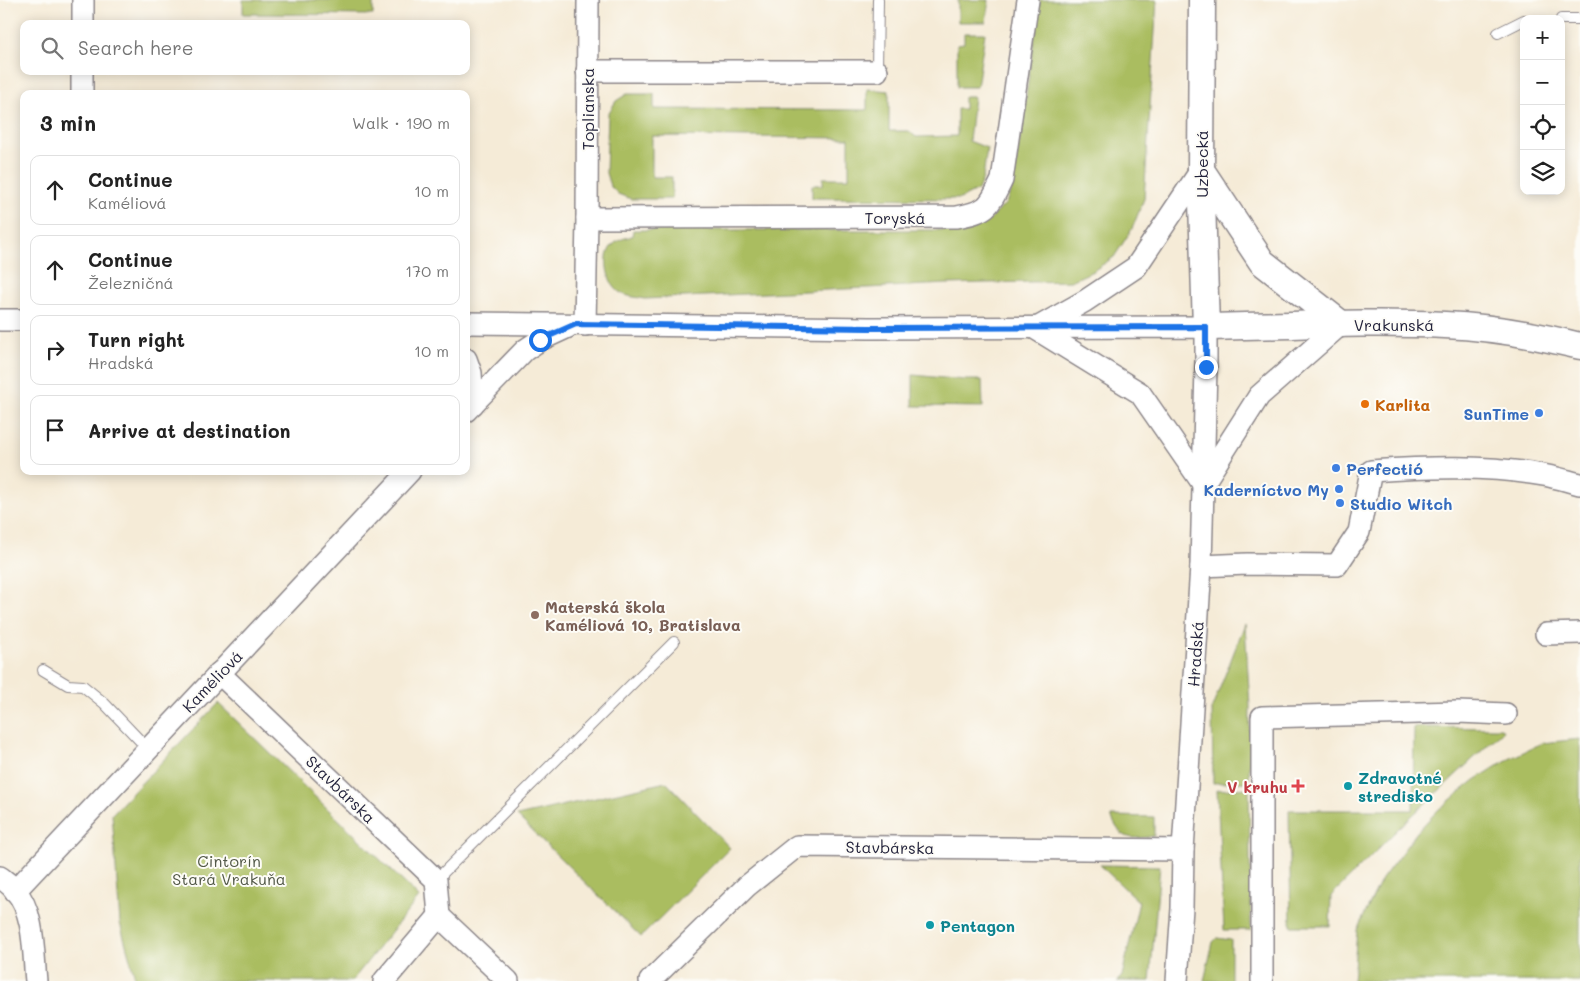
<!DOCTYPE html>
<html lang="en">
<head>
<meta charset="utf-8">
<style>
	body { margin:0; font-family:Mali,sans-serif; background:#f2f2f2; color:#222 }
	.controls { position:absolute; right:15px; top:15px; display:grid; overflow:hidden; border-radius:10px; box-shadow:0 2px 12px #0003 }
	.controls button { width:45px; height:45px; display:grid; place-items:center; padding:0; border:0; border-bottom:1px solid #e0e0e0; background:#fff; color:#222; font:25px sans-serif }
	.stop { position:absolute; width:15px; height:15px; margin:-11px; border:4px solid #1a73e8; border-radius:50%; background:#fff }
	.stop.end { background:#1a73e8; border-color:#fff; box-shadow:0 1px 5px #0008 }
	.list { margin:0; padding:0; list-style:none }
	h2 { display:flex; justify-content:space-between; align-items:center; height:65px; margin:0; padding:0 20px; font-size:21px }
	h2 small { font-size:16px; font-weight:400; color:#767676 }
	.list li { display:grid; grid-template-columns:32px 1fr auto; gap:15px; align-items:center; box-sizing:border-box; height:70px; margin:0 10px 10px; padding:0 10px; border:1px solid #e0e0e0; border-radius:10px }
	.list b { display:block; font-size:19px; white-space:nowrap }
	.list p { margin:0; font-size:16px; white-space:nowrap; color:#767676 }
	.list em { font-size:16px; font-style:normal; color:#767676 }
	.icon { flex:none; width:28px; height:28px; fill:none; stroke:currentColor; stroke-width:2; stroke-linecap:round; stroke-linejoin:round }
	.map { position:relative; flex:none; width:1580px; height:981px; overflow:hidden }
	.search { position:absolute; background:#fff; box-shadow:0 2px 12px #0003; left:20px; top:20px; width:450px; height:55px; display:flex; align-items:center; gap:12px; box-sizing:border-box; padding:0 18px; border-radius:10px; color:#767676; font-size:19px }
	.panel { position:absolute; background:#fff; box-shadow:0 2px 12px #0003; left:20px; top:90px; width:450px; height:385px; border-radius:10px }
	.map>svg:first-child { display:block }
</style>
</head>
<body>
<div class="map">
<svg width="1580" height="981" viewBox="0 0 1580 981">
	<rect width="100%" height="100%" fill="#fdfcf7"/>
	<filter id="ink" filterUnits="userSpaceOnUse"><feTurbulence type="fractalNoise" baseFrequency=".02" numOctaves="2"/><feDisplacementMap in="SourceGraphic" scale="10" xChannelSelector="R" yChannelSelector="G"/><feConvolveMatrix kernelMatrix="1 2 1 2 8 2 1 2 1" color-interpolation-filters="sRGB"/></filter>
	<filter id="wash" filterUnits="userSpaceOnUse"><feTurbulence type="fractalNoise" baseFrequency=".0096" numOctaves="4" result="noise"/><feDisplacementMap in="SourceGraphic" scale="20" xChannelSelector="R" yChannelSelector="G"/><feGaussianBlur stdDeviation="1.12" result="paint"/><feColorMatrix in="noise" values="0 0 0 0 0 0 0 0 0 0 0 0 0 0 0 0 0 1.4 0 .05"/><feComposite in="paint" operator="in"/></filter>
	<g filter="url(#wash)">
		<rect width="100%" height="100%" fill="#f5ebd7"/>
		<g fill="#aabd61" stroke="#66704e">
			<path d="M243,0H373V15L243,14Z"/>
			<path d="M958,0H989L986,22H958Z"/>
			<path d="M1040,0H1157L1144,199L1132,229L1114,257L1093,271L1071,281L947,284L645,299C637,297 625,297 618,291C607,282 601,254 614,244C619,239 626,238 632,236L633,230H959L975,228L990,220L1006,203L1013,184Z"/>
			<path d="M964,33H985L977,87H957V44L964,43Z"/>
			<path d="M867,89L889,91V131H909L916,137L957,136V109H964V97H974L969,141L987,148L983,178L978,190L960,199L812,198V185H823V178H849V138L652,136V177H672V199H631L618,194L610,186L606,173L608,114L616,101L627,94H654V109L867,110Z"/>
			<path d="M913,375L965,380H982L983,407L913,406Z"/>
			<path d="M1245,624L1250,707L1249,782L1213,783L1212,708Z"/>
			<path d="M218,703L419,897L352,981H136L120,923L112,814Z"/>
			<path d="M1414,727L1495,728H1501L1503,731L1400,827L1331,896L1330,926H1291L1289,810H1413Z"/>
			<path d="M1580,739V981H1353L1357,930L1382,879L1417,832L1438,810L1475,780L1505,761L1542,743Z"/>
			<path d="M666,782L730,848L641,937L517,816Z"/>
			<path d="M1249,788L1251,930H1224L1217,790Z"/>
			<path d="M1111,816L1154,817V836C1130,840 1121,840 1111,816Z"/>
			<path d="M1100,865L1160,866L1150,981H1117L1122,976L1139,902Z"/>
			<path d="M1217,938L1231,940V981H1204L1213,942Z"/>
		</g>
	</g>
	<g filter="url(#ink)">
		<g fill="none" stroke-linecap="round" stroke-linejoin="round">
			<defs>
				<g id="service">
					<path d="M1561,19H1580"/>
					<path d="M1498,33L1524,20"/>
					<path d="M877,71L878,0"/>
					<path d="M43,670L68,685L83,686L104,703L148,749"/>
					<path d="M436,880L674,642"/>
				</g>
				<g id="minor">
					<path d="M83,24V0"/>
					<path d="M587,71H877"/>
					<path d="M82,94V71"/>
					<path d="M587,218L957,217C988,211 989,207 1002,180L1028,0"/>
					<path d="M0,320H24"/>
					<path d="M466,323L869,328L1206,327V367L1201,566L1183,850L1182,908L1177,981"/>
					<path d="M585,325L587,218L588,0"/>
					<path d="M1037,328L1085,301L1136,267L1201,170"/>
					<path d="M1036,329L1140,393L1203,484"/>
					<path d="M466,359L471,373L473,404"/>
					<path d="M466,411L525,350L540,340L568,327"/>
					<path d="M1203,484L1259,396L1341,324"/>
					<path d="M1201,566L1247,564L1337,565L1359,532L1371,471C1428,467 1486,465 1543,475C1555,477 1568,481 1580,484"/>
					<path d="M1546,634L1580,633"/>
					<path d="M219,673L436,880L439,916"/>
					<path d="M0,877C5,881 11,885 15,890C35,913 33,952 36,981"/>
					<path d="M15,891L410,471"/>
					<path d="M384,981L439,916L508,981"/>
					<path d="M650,981L747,886L797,846L1183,850"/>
					<path d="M1262,981V717L1458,712L1506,714"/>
				</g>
				<g id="tertiary">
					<path d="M1202,0L1201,170L1206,327C1285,326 1366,321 1445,325C1491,327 1536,335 1580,346"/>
					<path d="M1201,170L1262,262L1341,324"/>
				</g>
			</defs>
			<use href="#service" stroke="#8c8689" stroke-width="12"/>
			<use href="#minor" stroke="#8c8689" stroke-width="24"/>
			<use href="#tertiary" stroke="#8c8689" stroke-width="29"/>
			<use href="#service" stroke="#fff" stroke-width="10"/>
			<use href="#minor" stroke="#fff" stroke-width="21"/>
			<use href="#tertiary" stroke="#fff" stroke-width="26"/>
		</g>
	</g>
	<g fill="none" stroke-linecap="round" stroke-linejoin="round" filter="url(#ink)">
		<path stroke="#1a73e8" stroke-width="6" d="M540,340L576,324L869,328L1206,327V367"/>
	</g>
	<circle fill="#e8710a" stroke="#fdfcf7" stroke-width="2" cx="1365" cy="404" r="5"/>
	<g fill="#3f7fe0" stroke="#fdfcf7" stroke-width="2">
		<circle cx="1539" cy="413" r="5"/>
		<circle cx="1336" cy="468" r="5"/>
		<circle cx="1339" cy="489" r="5"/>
		<circle cx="1340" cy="503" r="5"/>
	</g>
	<circle fill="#8d6e63" stroke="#fdfcf7" stroke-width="2" cx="535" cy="615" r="5"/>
	<path fill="#e0444e" stroke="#fdfcf7" stroke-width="2" d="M1295.5 778.5h5v5h5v5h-5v5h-5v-5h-5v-5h5z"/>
	<g fill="#0f9aa8" stroke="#fdfcf7" stroke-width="2">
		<circle cx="1348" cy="786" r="5"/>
		<circle cx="930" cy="925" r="5"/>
	</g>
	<g text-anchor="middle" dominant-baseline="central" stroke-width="4" stroke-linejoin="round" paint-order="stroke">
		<g font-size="16" fill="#22223b" stroke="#fdfcf7">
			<text transform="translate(587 109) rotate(-90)">Toplianska</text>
			<text transform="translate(1201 164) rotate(-90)">Uzbecká</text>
			<text x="895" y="217">Toryská</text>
			<text x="1394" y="324">Vrakunská</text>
			<text transform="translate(1195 654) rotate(-86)">Hradská</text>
			<text transform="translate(212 681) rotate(-46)">Kaméliová</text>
			<text transform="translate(341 789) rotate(44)">Stavbárska</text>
			<text transform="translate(890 847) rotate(1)">Stavbárska</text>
		</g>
		<g font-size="16" font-weight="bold" fill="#c56008" stroke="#fdfcf7" text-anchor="start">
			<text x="1375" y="404">Karlita</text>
		</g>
		<g font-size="16" font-weight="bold" fill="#366cbe" stroke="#fdfcf7" text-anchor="end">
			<text x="1529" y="413">SunTime</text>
			<text x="1346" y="468" text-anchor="start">Perfectió</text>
			<text x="1329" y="489">Kaderníctvo My</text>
			<text x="1350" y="503" text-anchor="start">Studio Witch</text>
		</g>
		<g font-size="16" font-weight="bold" fill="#785e54" stroke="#fdfcf7" text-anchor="start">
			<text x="545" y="606">Materská škola<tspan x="545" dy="18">Kaméliová 10, Bratislava</tspan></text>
		</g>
		<g font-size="16" font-weight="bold" fill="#0d838f" stroke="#fdfcf7" text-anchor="start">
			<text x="1358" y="777">Zdravotné<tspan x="1358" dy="18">stredisko</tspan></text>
			<text x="940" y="925">Pentagon</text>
		</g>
		<g font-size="16" font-weight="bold" fill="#be3a42" stroke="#fdfcf7" text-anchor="end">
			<text x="1288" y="786">V kruhu</text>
		</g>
		<g font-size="16" fill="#525848" stroke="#fdfcf7">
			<text x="229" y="860">Cintorín<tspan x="229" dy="18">Stará Vrakuňa</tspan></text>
		</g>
	</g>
</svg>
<div class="controls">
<button>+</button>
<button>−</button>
<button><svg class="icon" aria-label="locate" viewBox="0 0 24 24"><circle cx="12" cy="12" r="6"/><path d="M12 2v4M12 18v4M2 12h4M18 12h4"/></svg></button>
<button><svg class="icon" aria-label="layers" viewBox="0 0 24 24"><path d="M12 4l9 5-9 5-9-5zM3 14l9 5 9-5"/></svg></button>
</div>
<div class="stop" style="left:540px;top:340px"></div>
<div class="stop end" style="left:1206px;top:367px"></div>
<div class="search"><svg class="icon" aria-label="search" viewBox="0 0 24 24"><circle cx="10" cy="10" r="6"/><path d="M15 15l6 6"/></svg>Search here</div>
<section class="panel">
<h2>3 min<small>Walk · 190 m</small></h2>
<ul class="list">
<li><svg class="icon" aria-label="ahead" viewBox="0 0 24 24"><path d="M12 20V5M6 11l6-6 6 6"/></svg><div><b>Continue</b><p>Kaméliová</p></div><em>10 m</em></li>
<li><svg class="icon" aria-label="ahead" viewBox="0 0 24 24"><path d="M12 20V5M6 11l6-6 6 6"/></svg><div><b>Continue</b><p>Železničná</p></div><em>170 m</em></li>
<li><svg class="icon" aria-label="right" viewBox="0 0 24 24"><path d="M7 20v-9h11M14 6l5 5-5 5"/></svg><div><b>Turn right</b><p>Hradská</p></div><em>10 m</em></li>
<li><svg class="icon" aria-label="arrive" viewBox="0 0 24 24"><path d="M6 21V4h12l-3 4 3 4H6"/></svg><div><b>Arrive at destination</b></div></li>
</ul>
</section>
</div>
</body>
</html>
